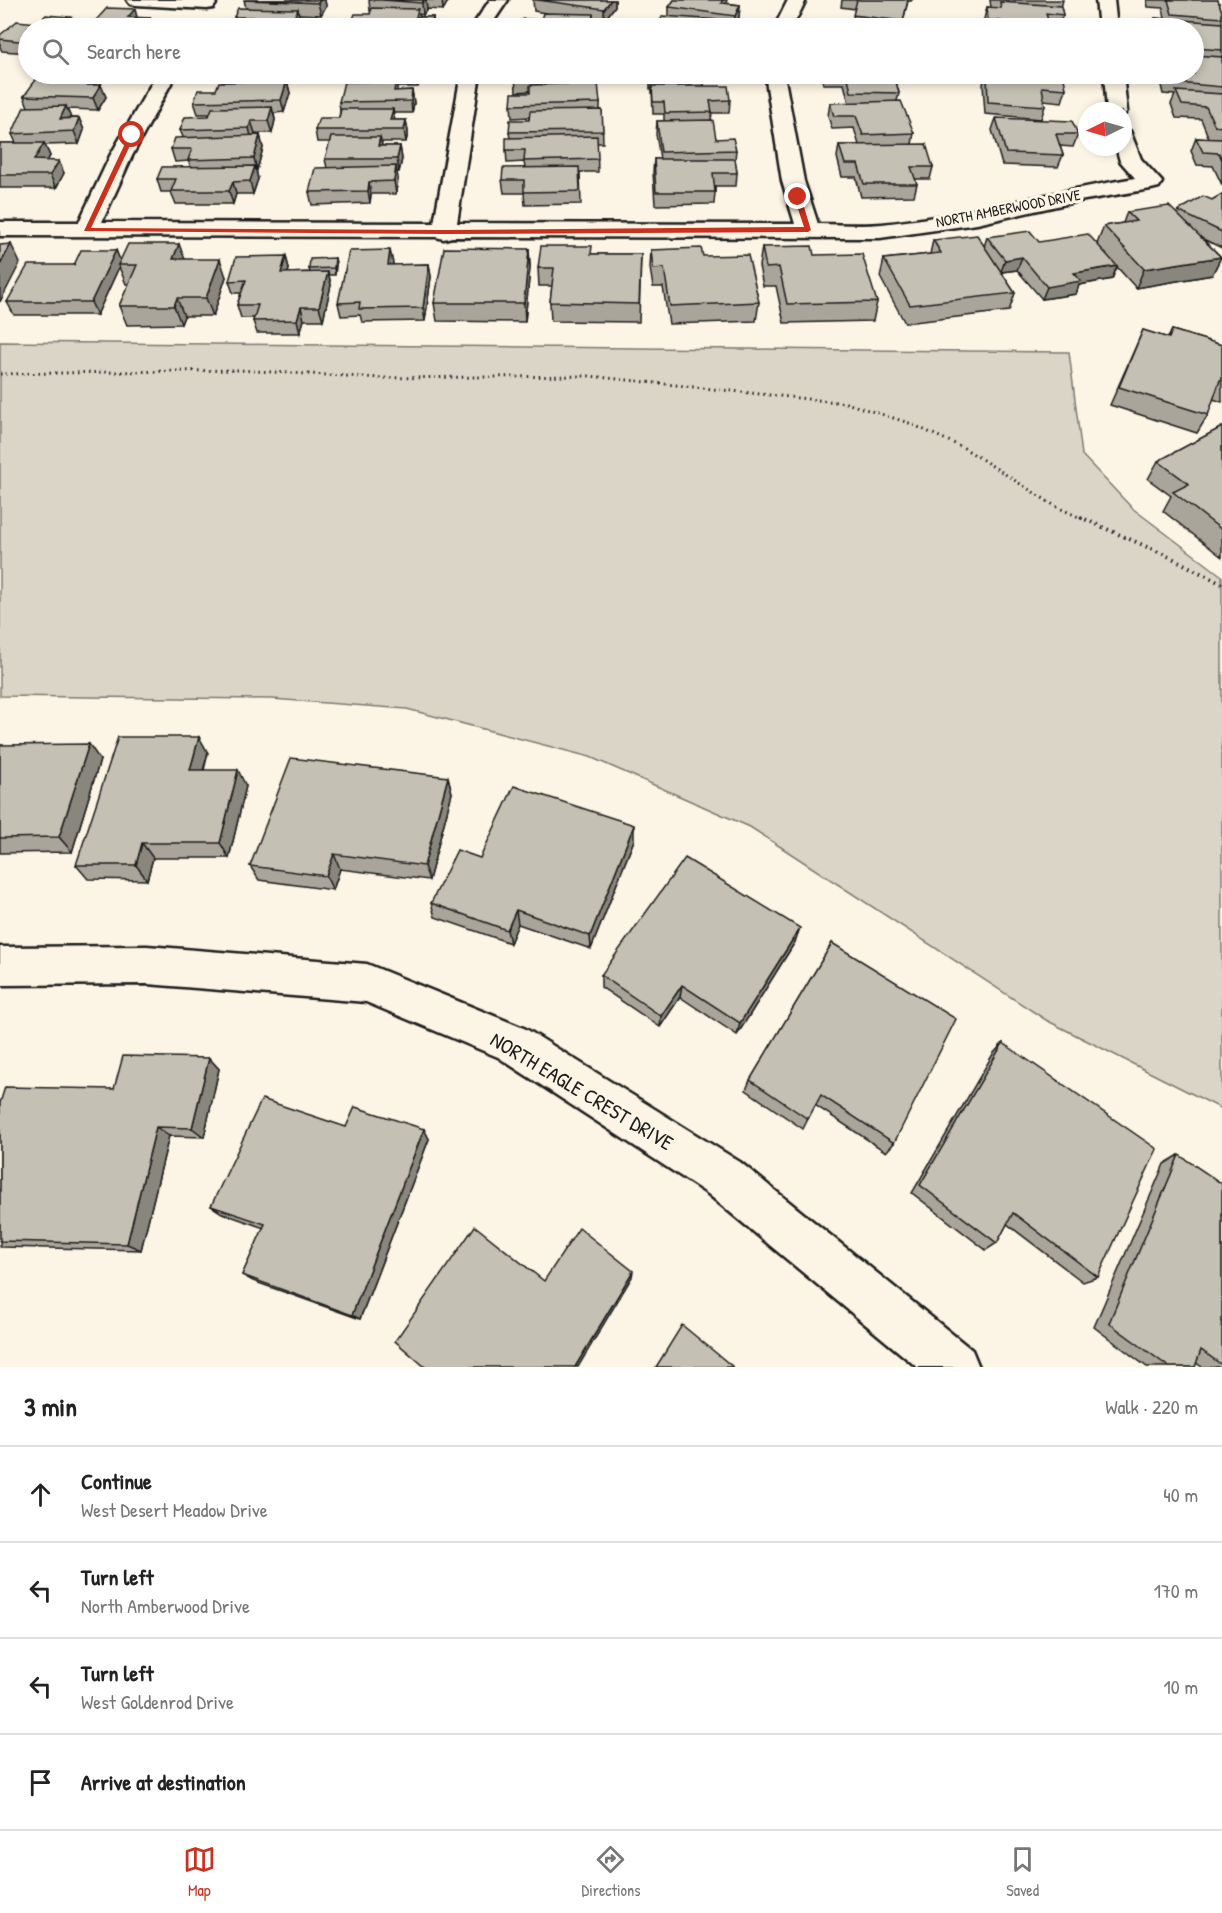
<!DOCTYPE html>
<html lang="en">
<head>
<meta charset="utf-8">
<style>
	body { margin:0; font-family:"Patrick Hand",sans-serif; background:#f6f6f6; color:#222 }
	.compass { position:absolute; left:1078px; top:102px; width:54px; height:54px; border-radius:50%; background:#fff; box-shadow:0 3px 9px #0003; rotate:265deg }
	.stop { position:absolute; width:18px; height:18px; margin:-14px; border:4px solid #c8321e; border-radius:50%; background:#fff }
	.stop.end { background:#c8321e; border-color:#fff; box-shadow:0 2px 6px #0008 }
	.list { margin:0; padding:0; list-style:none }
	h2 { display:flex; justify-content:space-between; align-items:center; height:78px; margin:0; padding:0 24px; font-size:26px }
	h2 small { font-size:20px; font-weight:400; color:#767676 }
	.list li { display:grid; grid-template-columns:39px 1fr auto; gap:18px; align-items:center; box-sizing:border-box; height:96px; padding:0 24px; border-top:2px solid #e0e0e0 }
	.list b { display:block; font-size:22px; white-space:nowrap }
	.list p { margin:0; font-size:20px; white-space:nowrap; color:#767676 }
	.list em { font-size:20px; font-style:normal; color:#767676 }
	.icon { flex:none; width:33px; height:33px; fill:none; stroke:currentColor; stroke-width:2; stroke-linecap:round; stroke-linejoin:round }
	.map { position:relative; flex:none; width:1222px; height:1367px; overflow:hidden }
	.search { position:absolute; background:#fff; box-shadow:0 3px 9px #0003; left:18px; right:18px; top:18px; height:66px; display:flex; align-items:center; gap:15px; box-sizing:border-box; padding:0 21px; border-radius:33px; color:#767676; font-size:22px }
	.sheet { height:462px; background:#fff }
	nav { display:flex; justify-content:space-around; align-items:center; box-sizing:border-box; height:84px; border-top:2px solid #e0e0e0; background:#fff; font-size:16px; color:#767676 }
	nav a { display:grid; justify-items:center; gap:3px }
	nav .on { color:#c8321e }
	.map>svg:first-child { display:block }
</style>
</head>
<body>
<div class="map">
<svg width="1222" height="1367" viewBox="0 0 1222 1367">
	<rect width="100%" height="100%" fill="#fcf5e5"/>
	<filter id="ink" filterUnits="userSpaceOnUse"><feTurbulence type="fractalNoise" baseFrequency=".0167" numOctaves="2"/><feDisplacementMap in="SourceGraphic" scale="12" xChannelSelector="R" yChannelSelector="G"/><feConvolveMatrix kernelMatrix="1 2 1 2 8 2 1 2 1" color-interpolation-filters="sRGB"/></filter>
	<g filter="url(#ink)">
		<path fill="#dbd5c8" stroke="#7c7872" stroke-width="1.5" d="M0,342L1069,352L1082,455L1132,508L1222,576V1109L1046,1020L750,827L590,757L407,709L272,699L0,696Z"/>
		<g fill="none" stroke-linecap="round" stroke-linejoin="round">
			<defs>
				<g id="minor">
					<path d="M127,0H213L216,4L213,8L207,9L136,5L130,4Z"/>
					<path d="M490,0H508L489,28H471Z"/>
					<path d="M788,0H806L792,28H774Z"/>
					<path d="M1096,0H1114L1117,28H1099Z"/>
					<path d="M157,74H176L132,156L102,222L434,223L461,74H480L457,223L795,224L782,181L765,74H784L804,181L818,224C839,224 861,226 882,224C968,215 1050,192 1135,178L1120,161L1116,147H1123V129L1130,131L1141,159L1162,182L1159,187L1151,189L1079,201L977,224L880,238L452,237L444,239L436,237L0,236V222H79L110,156Z"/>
					<path d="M1104,74H1123L1127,111L1124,115L1123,111H1107Z"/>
					<path d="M147,946L367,964L526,1029L740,1162L972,1350L979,1367H917L708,1194L498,1057L366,1002L147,984L0,985V947Z"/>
				</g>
			</defs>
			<use href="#minor" stroke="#1c1c1c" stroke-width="5"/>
			<path stroke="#1c1c1c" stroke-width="3" stroke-dasharray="1.5 4" stroke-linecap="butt" d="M0,374L237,370L381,378L589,376L846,403L909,423L964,448L1055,506L1083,519"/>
			<path stroke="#1c1c1c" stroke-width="4" stroke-dasharray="1.5 4.5" stroke-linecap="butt" d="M1080,517L1172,558L1222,584"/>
			<use href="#minor" fill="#fcf5e5" fill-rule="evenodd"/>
		</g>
		<g fill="#a9a59a" stroke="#1c1c1c" stroke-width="1.5">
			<path d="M244,0H325L326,6L321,15L299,14L300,21L297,28H237L234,17L246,8Z"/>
			<path d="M369,0H448L443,10L427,9L423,15L419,14L420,17H433L434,28H351V24L370,14L372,11H370Z"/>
			<path d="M533,0H615V6L604,21L594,20L593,28H520L541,20L546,13L534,11Z"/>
			<path d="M674,0H727L726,3L740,5L739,17L734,28L669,17V7Z"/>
			<path d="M842,0H912L911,1H908L902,26L851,28L855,9L841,7Z"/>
			<path d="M990,0H1063L1061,8L1063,15L1060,22L1063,28H985L984,19L987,7L991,8Z"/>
			<path d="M1147,0H1218L1222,12V185L1213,166L1197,165L1191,151L1196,138L1209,139L1201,119L1176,118L1171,104L1175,95L1163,94L1160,81L1163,74H1194V28H1151L1155,18L1165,19L1163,8L1148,7Z"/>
			<path d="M28,28V53L2,51L0,47V35Z"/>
			<path d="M216,74H277L275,81H287L290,93L284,112L274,113L275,120L272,133H255L254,135H260L263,148L257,170H256L258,179L253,194H236L233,204H176L171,192H161L157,179L190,167L189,161L175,162L171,149L183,137L180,130L209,116L210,114H198L194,102L216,90L226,82L224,76H217Z"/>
			<path d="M420,74L421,79L418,87H397V91L412,90L414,103L412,113H393L394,120H406L408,132L406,142H381L382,146H400L402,159L399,172H397L398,179L396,194H371L370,203L312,205L309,192L327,168L325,159L330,142H317L315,130L339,118L340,111L339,102L349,82L347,75Z"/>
			<path d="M515,74H595V83L600,103V110H602L603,143H597L598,172H580L581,204L525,205L524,193H504L502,180L525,168L524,162L507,163L506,150L510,138L509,132L529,120V117L512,118L511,105L530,93V91L516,92Z"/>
			<path d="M650,74H725L724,76H704V86L730,100L729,113H712L711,120L716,139L736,150L735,159L737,173L736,186H715V192L714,204L655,205L653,172L654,159H660L656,134L657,121H664V114H653L652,89H650Z"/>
			<path d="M821,74H894L899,93L897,101L914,133L912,144L933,167L930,179H915L917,184L914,196L861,197L856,177H842L837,157L839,145H859L854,128L832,129L828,116L830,103H849L844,84H823Z"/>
			<path d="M986,74H1064L1062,77L1066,89L1062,102L1044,100L1045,106L1041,119L985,114L983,84Z"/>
			<path d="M102,82L100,85L106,97L98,110L67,109L71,118H79L84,130L79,144L45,145L50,156L47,161L64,173L56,188H0V143H16L12,134L28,107L24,96Z"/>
			<path d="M996,118L1078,134L1073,147L1060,146L1063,155L1058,167L1002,165L992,130Z"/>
			<path d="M1222,194V248L1203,239L1221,257L1212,275L1136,288L1117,267L1112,279L1079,285L1076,294L1042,299L1017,270L1001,272L1015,293L1009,311L905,323L880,277L884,259L930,254L933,240L984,247L987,237L1039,242L1097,244L1104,226L1123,223L1127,212L1177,213L1178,211L1212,200Z"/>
			<path d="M762,247L877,302L873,321L784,323L776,286H763L759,266Z"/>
			<path d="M529,249L530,267L525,322L437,321L434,303Z"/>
			<path d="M116,250L120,261L184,259L226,277L213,316H184L181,324L127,325L119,306L129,284H126L119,267L97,315H14L7,302L74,265Z"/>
			<path d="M651,250L759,302L756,321L669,324L663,287H653L650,268Z"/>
			<path d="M592,254H641L639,322L551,321L550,302L552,286H539L538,268Z"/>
			<path d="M286,256L289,269L288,273L310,272L309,269L335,258L336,264L335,275H329L331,285L323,320H304L300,333H257L253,321L254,318H241L237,305L241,293H233L229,281Z"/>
			<path d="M393,263L392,265L429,264L431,277L425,321L362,322L360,315L341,316L338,303Z"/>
			<path d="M1143,330L1168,338L1172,330L1222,345V402L1213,399L1208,415L1197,433L1110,405Z"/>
			<path d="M1222,427V557L1163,511L1171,496L1148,479L1158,461Z"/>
			<path d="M199,737L208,753L204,770L246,786L229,858H153L147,880L88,879L76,865Z"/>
			<path d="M0,745L100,760L72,852L0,853Z"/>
			<path d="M448,777L452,793L429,880L340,869L333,890L259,880L250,866Z"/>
			<path d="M634,840L591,949L518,924L510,943L435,917L431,903L480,858Z"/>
			<path d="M795,942L737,1035L680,997L660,1027L601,987V975Z"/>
			<path d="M832,943L894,1143L886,1152L815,1105L803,1129L746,1090L750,1080Z"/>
			<path d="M1003,1043L1098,1277L1083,1282L1007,1224L997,1243L986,1250L912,1193L993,1054Z"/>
			<path d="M209,1058L219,1069L204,1137L169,1136L141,1250L0,1247V1103L114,1089Z"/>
			<path d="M346,1127L424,1129L429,1139L360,1319L253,1281L242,1275L264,1228L222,1213L211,1206Z"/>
			<path d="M1179,1155L1222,1184V1367H1202L1196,1363L1195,1367H1147L1094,1327L1164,1164Z"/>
		</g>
		<g fill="#89867d" stroke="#1c1c1c" stroke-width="1.5">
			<path d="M320,0H325L326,6L321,15L318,3Z"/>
			<path d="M424,0H426L427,9L423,15L422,3Z"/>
			<path d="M442,0H449L443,10Z"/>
			<path d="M611,0H615V6L604,21V9Z"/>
			<path d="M740,5L739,17L734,28L735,16Z"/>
			<path d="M135,9L138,21L128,17Z"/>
			<path d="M298,9L300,21L297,28H291L290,26Z"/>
			<path d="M593,14V28H591Z"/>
			<path d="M71,17L75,28H59Z"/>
			<path d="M433,17L434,28H431V25Z"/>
			<path d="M150,18L154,28H142Z"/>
			<path d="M95,74H99L102,82L92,97L87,85Z"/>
			<path d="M270,74H277L272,87L269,75Z"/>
			<path d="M417,74H420L421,79L418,87Z"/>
			<path d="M287,81L290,93L284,112L281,100Z"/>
			<path d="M101,85L106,97L98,110L93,98Z"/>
			<path d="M412,90L414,103L412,113L411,101Z"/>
			<path d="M66,106L71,118L60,119Z"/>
			<path d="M272,107L275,120L272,133L268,121Z"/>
			<path d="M393,109L395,121L390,120Z"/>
			<path d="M79,118L84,130L79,144L74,131Z"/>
			<path d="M406,120L408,132L406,142L404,130Z"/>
			<path d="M251,121L255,133L252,141L249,128Z"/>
			<path d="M260,135L263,148L257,170L254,158Z"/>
			<path d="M380,137L383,149L378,146Z"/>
			<path d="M44,143L50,156L40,173L34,160Z"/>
			<path d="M400,146L402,159L399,172L397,159Z"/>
			<path d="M59,161L64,173L56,188L50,175Z"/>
			<path d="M255,166L258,179L253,194L250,181Z"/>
			<path d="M396,166L398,179L396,194L394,181Z"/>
			<path d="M233,182L236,194L233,204L229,191Z"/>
			<path d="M369,182L371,194L370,203L368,191Z"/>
			<path d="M11,244L20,263L0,302V265Z"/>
			<path d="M179,244L186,262L173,259Z"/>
			<path d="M529,249L530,267L525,322L524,303Z"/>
			<path d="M116,250L121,263L118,265L119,267L97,315L91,302Z"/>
			<path d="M390,250L393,263L390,277L388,265Z"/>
			<path d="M286,256L289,269L285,285L281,273Z"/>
			<path d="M1022,257L1017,270L1001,272L1005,260Z"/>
			<path d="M1221,257L1212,275L1136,288L1144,269Z"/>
			<path d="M335,258L336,264L335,275L334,268Z"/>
			<path d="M220,259L226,277L213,316L206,298Z"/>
			<path d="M429,264L431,277L425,321L423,308Z"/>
			<path d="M1117,266L1112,279L1079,285L1076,294L1042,299L1047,287L1074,273Z"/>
			<path d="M328,272L331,285L323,320L319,307Z"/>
			<path d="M177,298L184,316L181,324L174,306Z"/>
			<path d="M301,307L304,320L300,333L297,320Z"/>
			<path d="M199,737L208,753L199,785L190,770Z"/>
			<path d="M89,744L100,760L72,852L59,837Z"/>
			<path d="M238,770L246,786L229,858L220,843Z"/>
			<path d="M448,777L452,793L429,880L424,866Z"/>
			<path d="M634,825V840L591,949L590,936Z"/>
			<path d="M142,843L153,858L147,880L136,865Z"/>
			<path d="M334,854L340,869L333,890L326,876Z"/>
			<path d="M516,910L518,924L510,943L507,930Z"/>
			<path d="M800,928L795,942L737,1035L740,1023Z"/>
			<path d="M682,985L680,997L660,1027L661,1016Z"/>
			<path d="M209,1058L219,1069L204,1137L192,1128Z"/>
			<path d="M156,1127L169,1136L141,1250L127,1244Z"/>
			<path d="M424,1129L429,1139L360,1319L352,1315Z"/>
			<path d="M633,1271L632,1277L578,1367H575Z"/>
		</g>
		<g fill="#c4c0b3" stroke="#1c1c1c" stroke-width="1.5">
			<path d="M244,0H320L318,3Z"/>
			<path d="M383,0H424L422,3Z"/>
			<path d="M538,0H611L604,9Z"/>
			<path d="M674,0H723L721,3L740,5L735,16L669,7Z"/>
			<path d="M857,0H908L903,21L853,15Z"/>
			<path d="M1168,0H1218L1222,12V18L1172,14Z"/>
			<path d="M1000,2L1061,6L1063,15L1046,13L1048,21L1061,22L1063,28H1002L1001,21L988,20L987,7L1001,8Z"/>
			<path d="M107,8L135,9L128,17L150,18L142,28H89Z"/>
			<path d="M238,8L298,9L290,26L248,25L252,17H234Z"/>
			<path d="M372,8L418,9L416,17H433L431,25L351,24L355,14H370Z"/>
			<path d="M543,13L593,14L591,28H520L523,19L541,20Z"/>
			<path d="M46,15L71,17L59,28H28V42L0,39V35L17,21L37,23Z"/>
			<path d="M662,16L733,21L732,28H659Z"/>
			<path d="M1155,18L1222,23V50L1194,48V28H1158Z"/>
			<path d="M852,22L906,27V28H851Z"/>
			<path d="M1194,55L1222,57V87L1168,82L1166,74H1194Z"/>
			<path d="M40,74H95L87,85H101L93,98L24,96Z"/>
			<path d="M225,74H270L269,75L224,76Z"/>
			<path d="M348,74H417V75H347Z"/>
			<path d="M515,74H595V78L515,80Z"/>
			<path d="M650,74H704V77H651Z"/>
			<path d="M847,74H894L899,93L851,92Z"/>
			<path d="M987,74H1012L1064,78L1066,89L1042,87L1045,106L988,102Z"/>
			<path d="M287,81L281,100L194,102L198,90H216L219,82Z"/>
			<path d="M396,81L394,91L412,90L411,101L339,102L344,82Z"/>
			<path d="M598,83L600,103L511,105L512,93H530V85Z"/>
			<path d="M652,86H728L730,100L710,101L712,112L665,113L664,102H653Z"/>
			<path d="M1176,91L1222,94V127L1215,126L1206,107L1182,105Z"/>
			<path d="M901,101L914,133L863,135L856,116H834L830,103Z"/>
			<path d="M66,106L60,119L79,118L74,131L12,134L24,107Z"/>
			<path d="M272,107L268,121H251L249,128L180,130L185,117L209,116L212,108Z"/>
			<path d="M341,109H393L390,120H406L404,130H315L319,118H339Z"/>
			<path d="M602,110L603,131L509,132L510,120H529L530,111Z"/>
			<path d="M996,118L1072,121L1078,134H1056L1063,155L1006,153Z"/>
			<path d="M713,120L716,139L733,138L736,150L661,152L657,121Z"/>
			<path d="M260,135L254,158L188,160L192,149H171L175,138Z"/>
			<path d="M597,136L598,159L524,161L525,150H506V138Z"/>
			<path d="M331,137H380L378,146H400L397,159H325Z"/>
			<path d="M1196,138L1222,139V160L1219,153L1203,152Z"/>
			<path d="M0,143H44L34,160L59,161L50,175H0Z"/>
			<path d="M926,144L933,167H911L917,184H864L858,164H845L839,145Z"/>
			<path d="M654,159H735L737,173H713L715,192H656Z"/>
			<path d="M255,166L250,181L233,182L229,191H171L176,179H157L162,167Z"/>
			<path d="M396,166L394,181L369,182L368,191L309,192L315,168Z"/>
			<path d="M579,167L580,191L524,192V180H502L503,168Z"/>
			<path d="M1222,194V232L1178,211L1203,196L1212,200Z"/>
			<path d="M1169,206L1221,257L1144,269L1104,226L1136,221L1127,212Z"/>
			<path d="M1030,231L1039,242L1088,234L1117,266L1074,273L1081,281L1047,287L1022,257L1005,260L987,237Z"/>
			<path d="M977,235L1015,293L910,305L884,259L941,253L933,240Z"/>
			<path d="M11,244L0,265V245Z"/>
			<path d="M128,244H179L173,259H220L206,298H177L174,306H119L137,265H118Z"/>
			<path d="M541,246H592L591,254H641L639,304L550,302L554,268H538Z"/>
			<path d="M812,246L814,255L862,254L877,302L787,304L779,267L766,268L762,247Z"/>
			<path d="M444,248L529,249L524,303H434Z"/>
			<path d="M701,248L703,256L748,255L759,302L670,306L664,268L653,269L651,250Z"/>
			<path d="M81,250H116L91,302H7L28,265H74Z"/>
			<path d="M390,250L388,265L429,264L423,308L359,309L360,302L338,303L349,251Z"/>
			<path d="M286,256L281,273L328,272L319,307H301L297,320L253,321L258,305H237L246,280L229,281L236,257Z"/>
			<path d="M335,258L334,268L309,269L310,259Z"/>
			<path d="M1143,330L1169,338L1172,330L1222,345V380H1220L1208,415L1119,387Z"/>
			<path d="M1222,427V530L1173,492L1189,484L1158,461Z"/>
			<path d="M118,737H199L190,770H238L220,843H142L136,865H76Z"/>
			<path d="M89,744L59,837L0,838V745Z"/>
			<path d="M291,758L448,777L424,866L334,854L326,876L250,866Z"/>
			<path d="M514,786L634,825L590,936L516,910L507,930L431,903L457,850L480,858Z"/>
			<path d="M685,858L800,928L740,1023L682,985L661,1016L601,975Z"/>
			<path d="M832,943L956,1019L894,1143L821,1095L808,1119L750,1080Z"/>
			<path d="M1003,1043L1157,1149L1098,1277L1013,1213L997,1243L920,1185Z"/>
			<path d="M123,1056L209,1058L192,1128L156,1127L127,1244L0,1241V1103L5,1087L114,1089Z"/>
			<path d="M262,1099L346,1127L355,1107L424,1129L352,1315L242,1275L265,1224L211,1206Z"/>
			<path d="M1179,1155L1222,1184V1365L1201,1350L1195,1367H1169L1109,1323Z"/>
			<path d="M475,1226L544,1281L579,1228L633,1271L575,1367H425L395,1341Z"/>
			<path d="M682,1325L733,1367H656Z"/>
		</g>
	</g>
	<path fill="#c8321e" d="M132,133L135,135L91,228L444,230L804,227L794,197L798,195L801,197L811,230L808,232L444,234L84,231L129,135Z"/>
	<g text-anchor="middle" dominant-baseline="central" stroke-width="6" stroke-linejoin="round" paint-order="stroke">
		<g font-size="15" fill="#1c1c1c" stroke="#fcf5e5">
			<text transform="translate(1008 208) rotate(-11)">NORTH AMBERWOOD DRIVE</text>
		</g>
		<g font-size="21" fill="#1c1c1c" stroke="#fcf5e5">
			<text transform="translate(582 1091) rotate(31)">NORTH EAGLE CREST DRIVE</text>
		</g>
	</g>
</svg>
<svg class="compass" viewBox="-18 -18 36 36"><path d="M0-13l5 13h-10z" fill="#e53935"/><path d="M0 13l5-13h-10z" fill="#767676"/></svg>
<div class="stop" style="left:132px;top:135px"></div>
<div class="stop end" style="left:798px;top:197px"></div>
<div class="search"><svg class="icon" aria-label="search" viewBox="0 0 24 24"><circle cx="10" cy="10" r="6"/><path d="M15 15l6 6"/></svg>Search here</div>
</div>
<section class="sheet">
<h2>3 min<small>Walk · 220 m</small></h2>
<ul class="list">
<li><svg class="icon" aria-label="ahead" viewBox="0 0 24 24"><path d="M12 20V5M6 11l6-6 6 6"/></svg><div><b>Continue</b><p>West Desert Meadow Drive</p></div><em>40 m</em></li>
<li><svg class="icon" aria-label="left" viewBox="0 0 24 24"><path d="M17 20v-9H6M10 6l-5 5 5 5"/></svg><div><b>Turn left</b><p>North Amberwood Drive</p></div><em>170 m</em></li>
<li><svg class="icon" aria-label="left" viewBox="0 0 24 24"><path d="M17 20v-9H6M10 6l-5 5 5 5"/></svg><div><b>Turn left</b><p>West Goldenrod Drive</p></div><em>10 m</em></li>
<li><svg class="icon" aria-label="arrive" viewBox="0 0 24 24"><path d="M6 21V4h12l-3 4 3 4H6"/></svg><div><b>Arrive at destination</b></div></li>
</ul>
</section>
<nav>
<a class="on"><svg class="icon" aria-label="map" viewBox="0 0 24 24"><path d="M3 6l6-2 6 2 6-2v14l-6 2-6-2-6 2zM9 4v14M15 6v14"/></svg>Map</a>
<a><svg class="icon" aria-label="directions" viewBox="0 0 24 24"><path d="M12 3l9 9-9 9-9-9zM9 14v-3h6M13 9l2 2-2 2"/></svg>Directions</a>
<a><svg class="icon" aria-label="saved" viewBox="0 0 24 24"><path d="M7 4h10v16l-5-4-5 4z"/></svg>Saved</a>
</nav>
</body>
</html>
